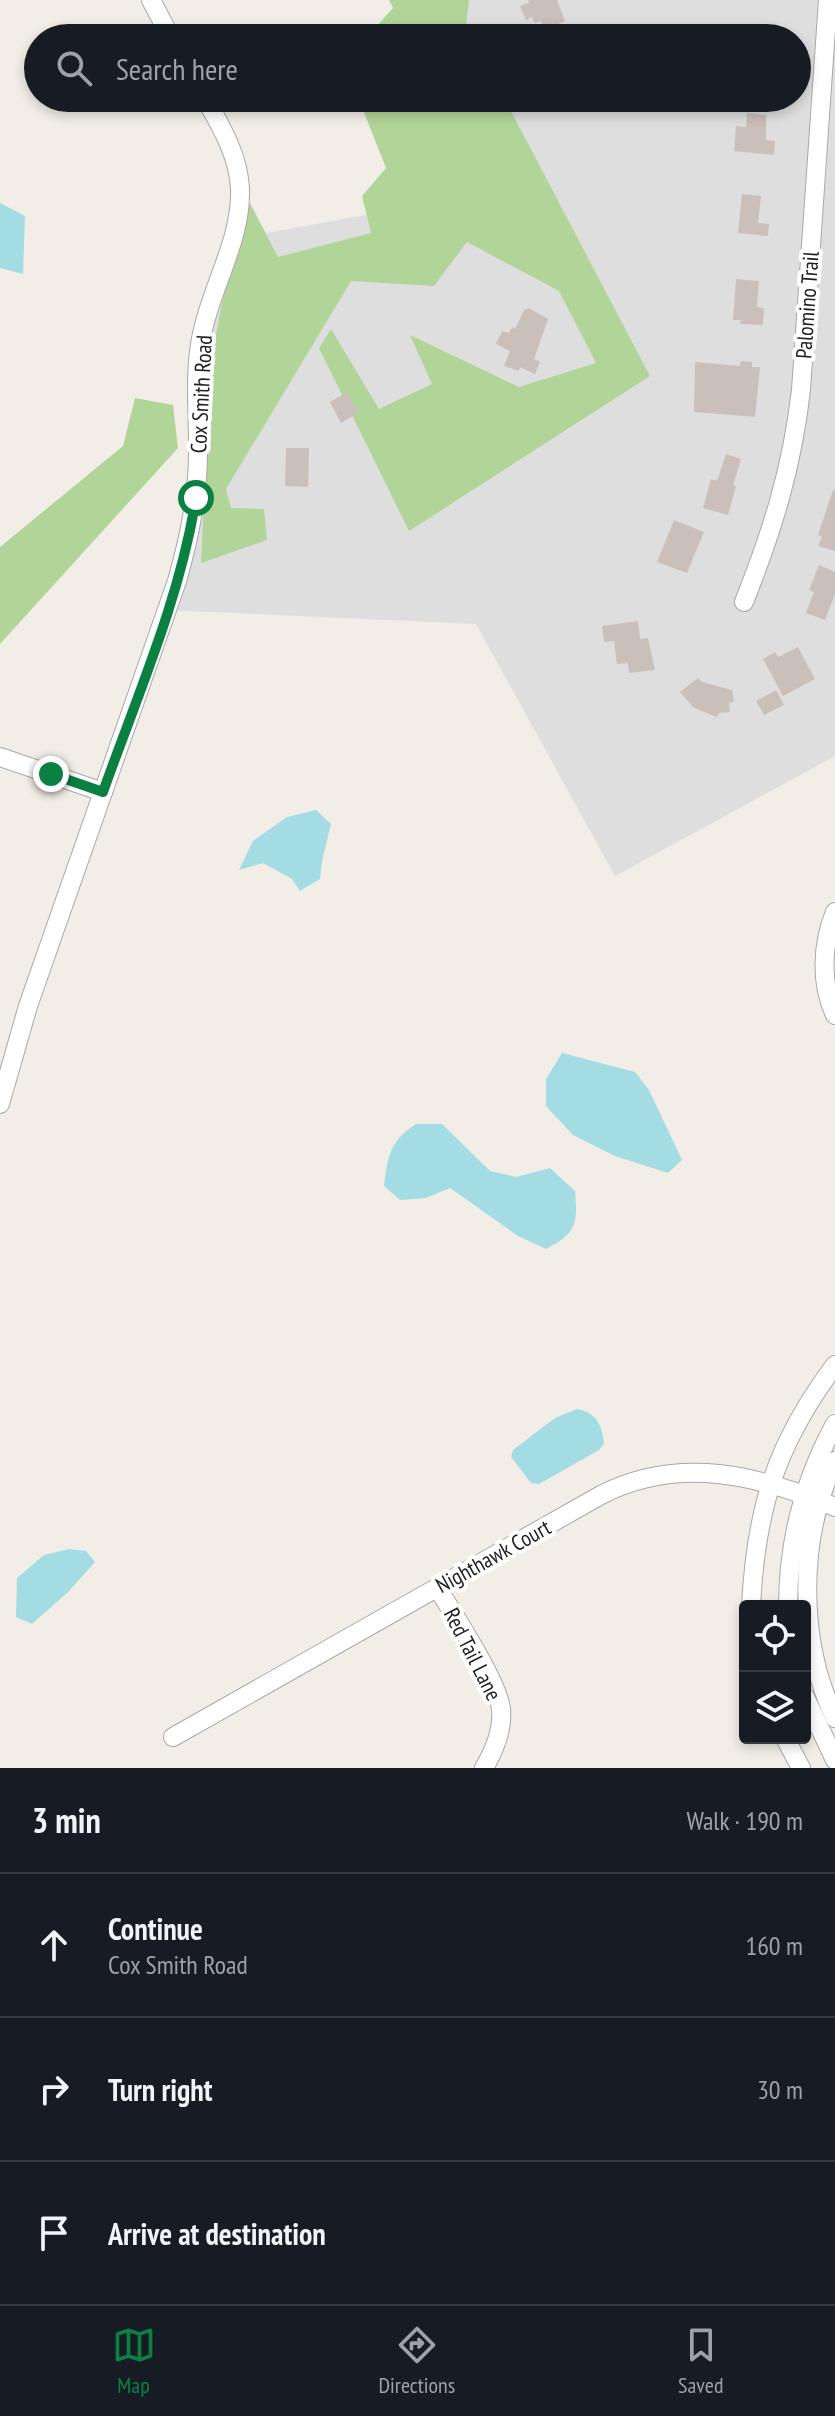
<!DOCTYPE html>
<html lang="en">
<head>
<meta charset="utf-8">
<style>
	body { margin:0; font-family:"PT Sans Narrow",sans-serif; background:#20242c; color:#f1f3f6 }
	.controls { position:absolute; right:24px; bottom:24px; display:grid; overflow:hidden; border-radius:8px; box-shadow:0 4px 12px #0003 }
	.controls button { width:72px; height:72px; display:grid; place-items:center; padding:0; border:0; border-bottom:2px solid #363941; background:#171b24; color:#f1f3f6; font:40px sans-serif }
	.stop { position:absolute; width:24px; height:24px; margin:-18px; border:6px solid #0b8043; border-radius:50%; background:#fff }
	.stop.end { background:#0b8043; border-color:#fff; box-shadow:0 2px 8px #0008 }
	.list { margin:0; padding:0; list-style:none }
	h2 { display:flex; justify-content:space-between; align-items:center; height:104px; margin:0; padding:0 32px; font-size:34px }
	h2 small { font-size:26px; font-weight:400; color:#9ea1a6 }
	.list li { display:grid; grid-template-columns:52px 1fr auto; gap:24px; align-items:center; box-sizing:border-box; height:144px; padding:0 32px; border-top:2px solid #363941 }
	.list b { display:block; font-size:30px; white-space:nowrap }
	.list p { margin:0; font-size:26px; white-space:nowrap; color:#9ea1a6 }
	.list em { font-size:26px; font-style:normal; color:#9ea1a6 }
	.icon { flex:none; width:44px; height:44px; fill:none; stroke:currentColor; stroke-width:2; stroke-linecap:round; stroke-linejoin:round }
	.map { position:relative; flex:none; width:835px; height:1768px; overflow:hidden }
	.search { position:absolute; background:#171b24; box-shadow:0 4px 12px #0003; left:24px; right:24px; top:24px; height:88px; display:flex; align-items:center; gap:20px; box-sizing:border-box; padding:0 28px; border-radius:44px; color:#9ea1a6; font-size:30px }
	.sheet { height:536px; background:#171b24 }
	nav { display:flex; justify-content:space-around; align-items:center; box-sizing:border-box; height:112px; border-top:2px solid #363941; background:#171b24; font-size:22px; color:#9ea1a6 }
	nav a { display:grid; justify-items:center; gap:4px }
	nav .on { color:#0b8043 }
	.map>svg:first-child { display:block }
</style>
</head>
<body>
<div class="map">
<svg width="835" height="1768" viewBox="0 0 835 1768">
	<rect width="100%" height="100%" fill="#f2eee7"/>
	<path fill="#dfdede" d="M405,0H835V756L615,876L476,624L167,610L198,444L199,352L233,239L514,188L462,98H797V38H427Z"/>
	<g fill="#b1d598">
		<path d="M389,0H469L466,26L473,38H366L393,8Z"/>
		<path d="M312,98H504L650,376L409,531L319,348L331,329L379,409L432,384L410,335L519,387L596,363L559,291L467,242L434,286L351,281L226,489L231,508L264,509L267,540L201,563L210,366L222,303L250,203L278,257L371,233L362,196L386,168L363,110L306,105Z"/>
		<path d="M135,398L173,405L178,448L0,644V547L123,446Z"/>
	</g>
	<g fill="#a4dce4">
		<path d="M0,203L25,216L23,274L0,268Z"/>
		<path d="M316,810L331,824L322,861L320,879L300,891L292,879L263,863L239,870L253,841L287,817Z"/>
		<path d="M562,1053L635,1072L649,1090L682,1160L668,1173L615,1156L573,1135L546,1106V1079Z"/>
		<path d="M416,1124H442L490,1171L516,1177L550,1168L575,1191C578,1224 576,1234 546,1249L518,1236L450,1188L426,1198L400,1200L384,1186C388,1155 390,1141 416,1124Z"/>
		<path d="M577,1409C597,1413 602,1425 604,1444L599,1450L539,1484L531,1483L511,1457L513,1450L555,1418Z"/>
		<path d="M69,1549L86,1551L95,1562L68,1592L32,1624L16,1617L17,1578L44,1555Z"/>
	</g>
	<g fill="#cbbfba">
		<path d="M528,0H557L565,21L545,30L541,21L534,23L532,17L526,20L520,6L529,3Z"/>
		<path d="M747,113L766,115V140L775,141L774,155L734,151L736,126L746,127Z"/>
		<path d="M742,194L761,196L758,223L769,224L768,236L738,233Z"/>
		<path d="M736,279L759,281L757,307L764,308L763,325L740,324L741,320H733Z"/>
		<path d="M529,308L548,319L534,359L540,362L535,374L520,367L519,371L504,366L510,351L496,344L502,331L509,333L512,327L515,329L524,310Z"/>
		<path d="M741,361L752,362V367H760L755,417L694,412L695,362L740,366Z"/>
		<path d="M347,392L358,413L341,423L330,402Z"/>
		<path d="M286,448H309L308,487L285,486Z"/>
		<path d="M726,454L741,459L733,485L736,486L728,515L703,508L711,479L717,481Z"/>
		<path d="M833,490H835V551L818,546L822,537L818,535Z"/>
		<path d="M674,520L704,532L687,573L657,562Z"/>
		<path d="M819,565L835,572V594L825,620L806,613L814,592L809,590Z"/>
		<path d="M638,621L640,639L648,638L655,670L629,673L628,663L617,664L614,641L604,642L602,626Z"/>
		<path d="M798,647L815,679L783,696L763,659L775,652L778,657Z"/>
		<path d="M698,678L702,682L732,690L734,702L729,703L730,712L719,713L717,717L694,708L680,692Z"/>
		<path d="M776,690L784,705L764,715L756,701Z"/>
	</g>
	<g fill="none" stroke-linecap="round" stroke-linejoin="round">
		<defs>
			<g id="minor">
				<path d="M151,0L171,38"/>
				<path d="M744,602C773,529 792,468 801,390L828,0"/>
				<path d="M0,757L103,792"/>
				<path d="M835,912C822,944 820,983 835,1015"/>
				<path d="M0,1104L28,1006L177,581C190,535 199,491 198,443C198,407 194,370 202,334C212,285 242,239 240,188C238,154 221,127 205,98"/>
				<path d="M835,1461C798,1538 798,1641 835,1718"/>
				<path d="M437,1587C453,1614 498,1681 501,1709C503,1729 494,1751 484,1768"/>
				<path d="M751,1606C756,1508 776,1444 835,1365"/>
				<path d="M788,1606C788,1541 804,1481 835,1424"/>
				<path d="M805,1697L835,1760"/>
				<path d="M173,1737L601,1495C679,1455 758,1475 835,1507"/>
				<path d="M785,1738L801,1768"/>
			</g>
		</defs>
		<use href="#minor" stroke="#a8a8a8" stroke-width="20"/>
		<use href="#minor" stroke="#fff" stroke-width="18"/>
	</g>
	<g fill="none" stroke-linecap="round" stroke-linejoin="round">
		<path stroke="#0b8043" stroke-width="10" d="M51,774L103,792C137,696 180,599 196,498"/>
	</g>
	<g text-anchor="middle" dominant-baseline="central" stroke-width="8" stroke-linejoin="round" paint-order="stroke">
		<g font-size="22" fill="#212121" stroke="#fff">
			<text transform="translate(807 305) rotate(-86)">Palomino Trail</text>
			<text transform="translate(201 394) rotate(-87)">Cox Smith Road</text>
			<text transform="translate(493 1556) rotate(-29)">Nighthawk Court</text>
			<text transform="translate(473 1654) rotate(63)">Red Tail Lane</text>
		</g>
	</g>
</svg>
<div class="controls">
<button><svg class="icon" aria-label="locate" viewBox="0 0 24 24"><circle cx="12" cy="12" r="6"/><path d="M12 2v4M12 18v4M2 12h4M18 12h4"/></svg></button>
<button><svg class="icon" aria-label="layers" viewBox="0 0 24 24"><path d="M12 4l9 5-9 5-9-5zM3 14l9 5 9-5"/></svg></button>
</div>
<div class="stop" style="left:196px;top:498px"></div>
<div class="stop end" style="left:51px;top:774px"></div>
<div class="search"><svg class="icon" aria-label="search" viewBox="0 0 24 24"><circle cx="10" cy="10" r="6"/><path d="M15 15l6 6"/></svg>Search here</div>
</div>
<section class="sheet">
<h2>3 min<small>Walk · 190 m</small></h2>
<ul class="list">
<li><svg class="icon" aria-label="ahead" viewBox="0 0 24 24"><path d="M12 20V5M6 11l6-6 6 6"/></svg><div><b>Continue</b><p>Cox Smith Road</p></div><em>160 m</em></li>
<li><svg class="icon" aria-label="right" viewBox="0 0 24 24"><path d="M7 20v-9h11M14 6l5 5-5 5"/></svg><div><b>Turn right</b></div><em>30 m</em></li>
<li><svg class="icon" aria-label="arrive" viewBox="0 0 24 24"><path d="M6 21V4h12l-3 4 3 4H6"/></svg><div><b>Arrive at destination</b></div></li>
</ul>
</section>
<nav>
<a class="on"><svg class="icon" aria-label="map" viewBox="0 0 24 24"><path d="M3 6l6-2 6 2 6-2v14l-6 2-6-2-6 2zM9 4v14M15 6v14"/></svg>Map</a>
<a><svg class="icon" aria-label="directions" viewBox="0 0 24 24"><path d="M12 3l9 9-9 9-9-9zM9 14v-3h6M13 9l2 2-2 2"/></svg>Directions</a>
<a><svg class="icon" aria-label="saved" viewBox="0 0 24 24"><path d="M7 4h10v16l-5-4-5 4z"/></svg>Saved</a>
</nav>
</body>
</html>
